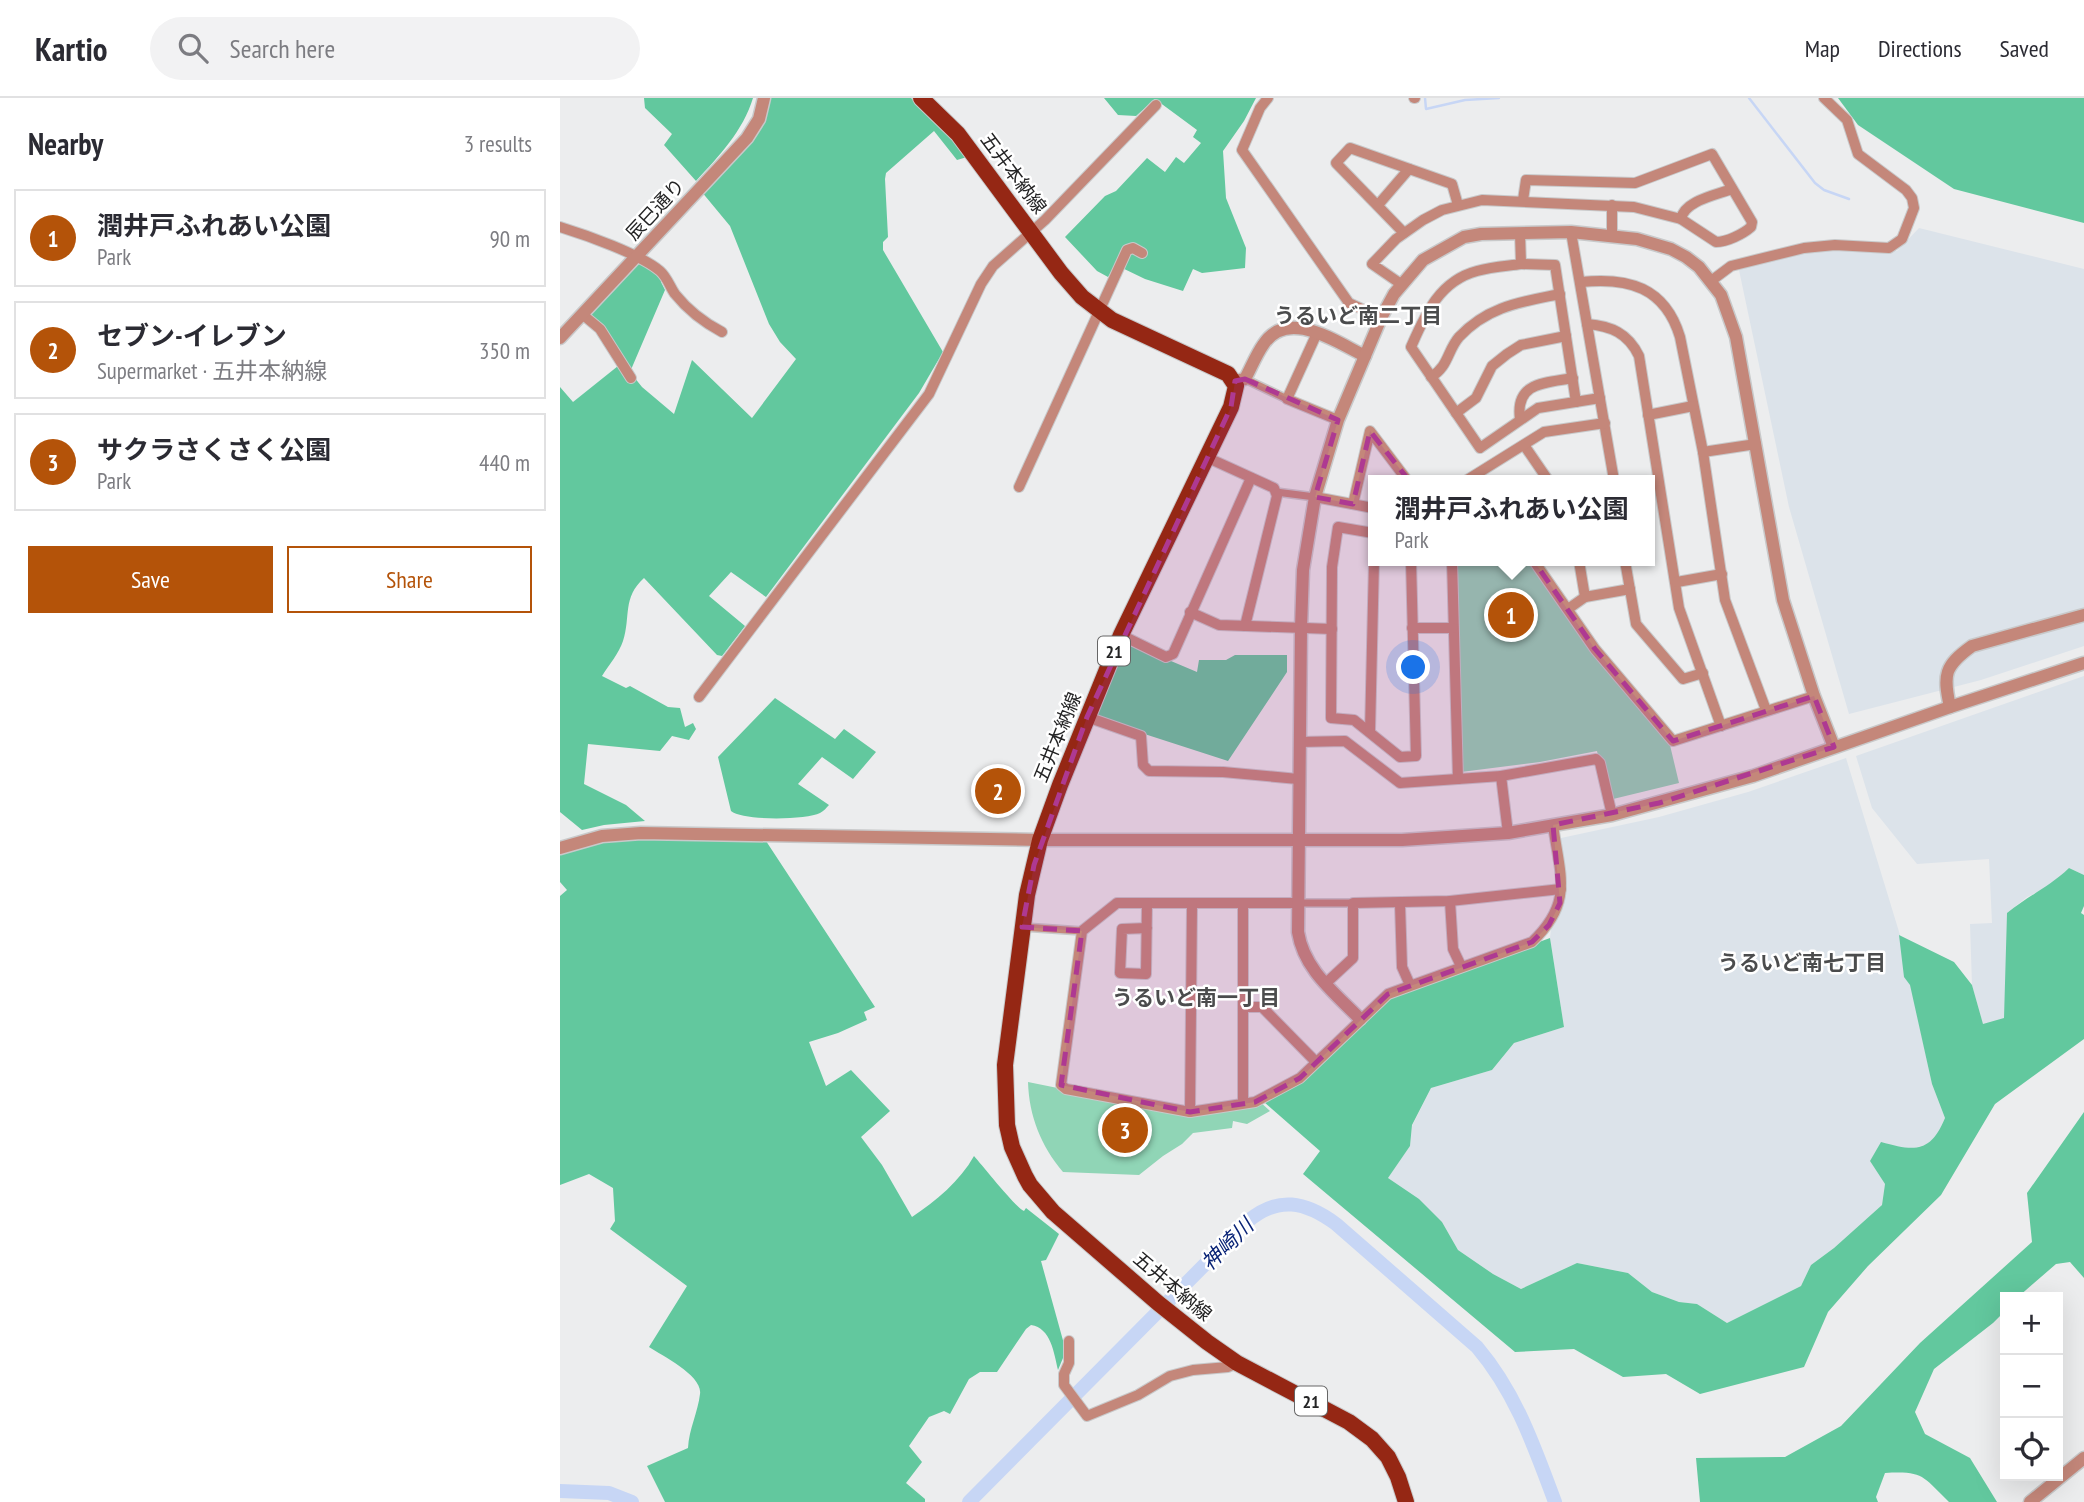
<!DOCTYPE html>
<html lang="en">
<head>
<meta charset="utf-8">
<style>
	body { margin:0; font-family:"PT Sans Narrow","Noto Sans JP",sans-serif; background:#f2f2f3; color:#2b2b33 }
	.controls { position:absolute; right:21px; bottom:21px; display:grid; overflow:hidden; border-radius:0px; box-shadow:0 7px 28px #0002 }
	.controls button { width:63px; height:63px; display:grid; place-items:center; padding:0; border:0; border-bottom:2px solid #e1e1e2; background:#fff; color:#2b2b33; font:35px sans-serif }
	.you { position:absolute; left:854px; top:570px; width:24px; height:24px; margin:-18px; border:5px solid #fff; border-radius:50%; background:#1a73e8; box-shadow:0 0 0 10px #1a73e833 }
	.badge { display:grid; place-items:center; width:46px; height:46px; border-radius:50%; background:#b45309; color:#fff; font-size:23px; font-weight:700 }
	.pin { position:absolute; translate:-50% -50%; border:4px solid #fff; box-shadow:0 2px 7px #0006 }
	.popup { position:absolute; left:808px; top:377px; width:287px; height:91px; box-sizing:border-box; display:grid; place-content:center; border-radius:0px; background:#fff; filter:drop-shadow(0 2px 5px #0005); font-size:23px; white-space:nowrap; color:#7c7c81 }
	.popup b { font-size:26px; color:#2b2b33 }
	.popup::after { content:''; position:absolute; left:50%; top:100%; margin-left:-14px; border:14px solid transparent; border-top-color:#fff }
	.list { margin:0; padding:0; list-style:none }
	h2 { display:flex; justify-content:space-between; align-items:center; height:91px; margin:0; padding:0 28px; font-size:30px }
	h2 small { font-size:23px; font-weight:400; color:#7c7c81 }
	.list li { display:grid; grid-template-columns:46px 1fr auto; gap:21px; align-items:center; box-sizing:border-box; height:98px; margin:0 14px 14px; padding:0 14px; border:2px solid #e1e1e2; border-radius:0px }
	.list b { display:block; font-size:26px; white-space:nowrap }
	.list p { margin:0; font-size:23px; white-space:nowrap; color:#7c7c81 }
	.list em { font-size:23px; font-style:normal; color:#7c7c81 }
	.actions { display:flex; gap:14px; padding:21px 28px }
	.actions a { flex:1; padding:16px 0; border:2px solid #b45309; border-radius:0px; text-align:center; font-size:24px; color:#b45309 }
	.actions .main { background:#b45309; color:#fff }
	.icon { flex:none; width:38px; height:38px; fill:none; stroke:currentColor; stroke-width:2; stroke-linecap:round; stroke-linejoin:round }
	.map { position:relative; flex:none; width:1524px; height:1404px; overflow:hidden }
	header { display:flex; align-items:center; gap:42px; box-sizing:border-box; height:98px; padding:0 35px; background:#fff; border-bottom:2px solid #e1e1e2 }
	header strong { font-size:33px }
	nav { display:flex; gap:38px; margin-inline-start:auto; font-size:24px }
	.search { width:490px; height:63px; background:#f2f2f3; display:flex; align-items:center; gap:18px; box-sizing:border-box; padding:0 24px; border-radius:38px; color:#7c7c81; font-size:26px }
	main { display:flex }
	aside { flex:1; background:#fff }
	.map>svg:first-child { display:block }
</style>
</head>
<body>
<header>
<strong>Kartio</strong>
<div class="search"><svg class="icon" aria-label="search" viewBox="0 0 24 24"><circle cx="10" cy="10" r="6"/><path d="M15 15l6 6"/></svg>Search here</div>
<nav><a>Map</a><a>Directions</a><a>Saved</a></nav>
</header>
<main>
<aside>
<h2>Nearby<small>3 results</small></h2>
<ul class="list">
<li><span class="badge">1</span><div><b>潤井戸ふれあい公園</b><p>Park</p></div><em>90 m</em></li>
<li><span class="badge">2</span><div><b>セブン-イレブン</b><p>Supermarket · 五井本納線</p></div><em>350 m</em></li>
<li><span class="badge">3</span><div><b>サクラさくさく公園</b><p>Park</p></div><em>440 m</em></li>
</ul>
<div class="actions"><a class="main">Save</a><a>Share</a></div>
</aside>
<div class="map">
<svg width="1524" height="1404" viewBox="0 0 1524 1404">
	<rect width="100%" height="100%" fill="#ecedee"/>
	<g fill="#dce3ea">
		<path d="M1359,130L1524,171V548L1421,582L1289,616L1229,409L1179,172L1252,151L1337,153Z"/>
		<path d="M1524,578V777L1509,770L1490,788L1467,799L1447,815L1445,920L1423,927L1412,887L1410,826L1432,825L1429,761L1357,766L1312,710L1296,658Z"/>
		<path d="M1286,660L1340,837L1372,986L1385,1020L1378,1036L1368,1046L1310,1063L1325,1086L1322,1107L1274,1150L1251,1167L1241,1188L1167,1225L1137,1206L1119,1204L1092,1194L1068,1175L1017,1165L961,1191L933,1176L898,1152L882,1124L828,1080L850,1048L852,1028L871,990L932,972L954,945L1004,929L990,840L1001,740L1099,719L1188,694Z"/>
	</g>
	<g fill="#90d5b6">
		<path d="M892,463H969L1033,553L1109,643L1119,685L1049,702L1037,653L980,664L901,674Z"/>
		<path d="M468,984L611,1013L697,1001L710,1013L687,1026L673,1023L672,1030L633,1035L622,1046L603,1058L579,1077L503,1074C481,1048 469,1018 468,984Z"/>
	</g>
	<g fill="#62c89e">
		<path d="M84,0H193C183,33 159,58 136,83L104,47L112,36L85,10Z"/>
		<path d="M206,0H351L381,28L407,59L397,62L374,33L326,75L325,81L328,139L323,144V152L383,254L359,295L206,499L171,474L149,498L185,528L162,558L157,557L84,480C62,500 71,518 63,543C59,555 49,567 42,578L66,590L70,588L108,609L120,610L125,629L133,625L136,631L129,642L112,638L100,653L28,646L24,686L66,707L85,723L44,727L22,732L0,714V289L13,304L63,264L28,215L79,161L102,180L101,184L105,192L70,274L82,289L114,316L132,262L192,320L236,261L220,244L209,226L170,128L141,93L168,67Z"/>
		<path d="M544,0H696L684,23L663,53L666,100L686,150L685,170L642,175L633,171L623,193L585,181L556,167L548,179L537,173L505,139L545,98L556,93L587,60L605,74L616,59L624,65L641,45L633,39L637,32L595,1L576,18L558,17Z"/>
		<path d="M1278,0H1524V125L1394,91L1298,27Z"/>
		<path d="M566,544L637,574L639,562H666L675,557H727V574L668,663L532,619Z"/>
		<path d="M215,600L275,641L284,631L316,654L293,681L262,659L238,686L269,707C266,710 264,713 260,715C246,722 183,723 171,713L158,659Z"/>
		<path d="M60,740L206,743L315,909L304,914L307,922L278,935L249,944L266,988L291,972L330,1013L301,1039L322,1067L352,1119C376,1103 400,1083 414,1058C422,1067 457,1111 464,1113L466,1110L499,1136L486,1162L481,1163L504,1246L503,1260L498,1272C494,1255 491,1230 471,1227L466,1231L437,1274H420L409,1281L390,1316L384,1313L369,1319L349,1348L362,1364L346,1385L365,1401V1404H105L87,1368L128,1350C129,1331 138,1314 140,1296C143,1278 103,1258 89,1249L127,1188L50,1131L55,1123L53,1090L29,1076L0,1087V798L7,792L0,784V756L42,743Z"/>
		<path d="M1509,770L1524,777V808L1521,815L1524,817V941L1435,1006L1381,1097L1308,1168L1268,1214L1244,1269L1140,1296L1106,1276L1063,1279L1014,1251L955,1254L743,1076L760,1053L704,1004L740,983L758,970L832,898L990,840L1004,929L954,945L932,972L871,990L852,1027L850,1048L828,1080L859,1101L882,1124L898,1152L933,1176L961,1191L1017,1165L1068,1175L1092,1194L1119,1204L1137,1206L1167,1225L1241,1188L1251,1167L1274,1150L1322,1107L1325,1086L1310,1063L1321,1044C1354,1053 1370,1056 1385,1020L1372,986L1350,887L1344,879L1339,837L1394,864L1412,887L1423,926L1444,920L1447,815C1468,798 1489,789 1509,770Z"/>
		<path d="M1524,1014V1180L1510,1164L1496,1166L1458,1199H1445V1213L1433,1225L1374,1271L1355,1314L1365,1336L1410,1360L1437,1404H1389C1362,1378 1364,1373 1325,1375L1316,1399L1318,1404H1140L1136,1360L1225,1359L1281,1328L1360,1245L1472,1144L1467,1095Z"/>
	</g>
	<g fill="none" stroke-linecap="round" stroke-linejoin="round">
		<g stroke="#c7d6f5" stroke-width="2.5">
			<path d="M865,0L866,11L905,2L939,0"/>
			<path d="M1189,0L1255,85L1264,92L1289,101"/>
		</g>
		<g stroke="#c7d6f5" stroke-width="14">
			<path d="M0,1393L49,1395L72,1404"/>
			<path d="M409,1404L688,1123C718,1098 745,1103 776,1126L917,1249C956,1295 974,1348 995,1404"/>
		</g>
		<defs>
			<g id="pedestrian">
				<path d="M685,281L727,301"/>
				<path d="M716,394L755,399"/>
				<path d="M738,805H793"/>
				<path d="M463,829L522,833"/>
			</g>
			<g id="minor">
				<path d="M708,0L700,10L682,52L789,205L821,220"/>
				<path d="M854,0H855"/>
				<path d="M818,107L849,71"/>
				<path d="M1121,121C1124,103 1156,97 1172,91"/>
				<path d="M0,129C26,137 80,156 100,173C107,179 110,189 115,196C127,211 145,225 162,234"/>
				<path d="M1011,134L1054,382"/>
				<path d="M844,135L776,65L790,50L892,86L898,107"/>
				<path d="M960,135L961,166C947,168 931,169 917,173C879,183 865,217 851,249L920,350L978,310L1040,300"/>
				<path d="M1052,137V107"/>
				<path d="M961,166L995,167L1016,304"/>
				<path d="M1151,183L1171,168L1244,150L1275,147L1329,150L1342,141L1354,110L1352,100L1346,92L1298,56L1287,22L1264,0"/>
				<path d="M1021,184C1068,179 1105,189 1120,239L1143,354L1165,502L1206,612"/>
				<path d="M841,186L812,166L836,141L863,122L882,112L922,102L1074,109L1121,121L1156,144C1167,144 1183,136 1191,129L1192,124L1152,56L1075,85L966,82L963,102"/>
				<path d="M22,216L40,231L71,280"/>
				<path d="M1027,226C1051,228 1068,235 1079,258L1119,510L1161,628"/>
				<path d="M757,235L727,301L778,322"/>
				<path d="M871,279C889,268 887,253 899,239C928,208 961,204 1000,196"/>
				<path d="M896,315L916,300L932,268L947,256L961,247L1006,238"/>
				<path d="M1088,317L1133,308"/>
				<path d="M960,321C955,284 985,285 1013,280"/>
				<path d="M964,347L988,382"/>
				<path d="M1143,354L1196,346"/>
				<path d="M646,359L714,390L717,398L685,528"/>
				<path d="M907,382L984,334L1045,325"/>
				<path d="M459,389L567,152L573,150L582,155"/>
				<path d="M755,399L813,410"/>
				<path d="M793,406L810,333L847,382"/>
				<path d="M813,435L778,429L772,469L771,620L794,622L840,659L856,658L851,463"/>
				<path d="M892,463L898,681"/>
				<path d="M974,463L1035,551L1113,643L1254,598"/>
				<path d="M1019,463L1025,499"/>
				<path d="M1065,463L1076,526L1123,581L1143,575"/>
				<path d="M1117,484L1162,476"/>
				<path d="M1008,511L1025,499L1070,491"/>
				<path d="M630,514L659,527L772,531"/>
				<path d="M852,530H893"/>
				<path d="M561,537L606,559L613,556L691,380"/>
				<path d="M139,599L369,296L421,186L433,168L485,122L596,7"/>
				<path d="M527,619L581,638L583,667L589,673L663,674L738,681"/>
				<path d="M810,634L814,463"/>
				<path d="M739,644L785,643L840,685L941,678L1036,661L1040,665L1052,717"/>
				<path d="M941,678L948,735"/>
				<path d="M890,803L893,851L901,868"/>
				<path d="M683,805V1005"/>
				<path d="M737,805H557L522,833L501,987L506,991L630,1014L695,1004L740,980L828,896L972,844C1014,804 1000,778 993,727"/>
				<path d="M840,806L842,869L850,887"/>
				<path d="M587,830L562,831L560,875L586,876L587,805"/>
				<path d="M766,885L793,860V805L890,803L1001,791"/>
				<path d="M683,909H702L756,964"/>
				<path d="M630,1014L632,806"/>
				<path d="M509,1243V1265L504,1276V1287L527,1318L578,1297L610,1278L633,1272L668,1269L677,1265"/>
			</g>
			<g id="tertiary">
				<path d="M0,240L187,40L199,21L204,0"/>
				<path d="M675,283L685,281C691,270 696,257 703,247C727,209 776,244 805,258"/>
				<path d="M1390,609C1383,577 1384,568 1412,548L1524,517"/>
				<path d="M0,750L42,738L81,735L480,742H842L948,735L1052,717L1193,678L1390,609L1524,565"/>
				<path d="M800,921C775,895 744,872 738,834L741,530L743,472L755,399L778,322L821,220L834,196L863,162L904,139L921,136L1011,134L1077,141L1111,151L1126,159L1139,169L1161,197L1176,239L1223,502L1254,598L1274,649"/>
				<path d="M1470,1404L1524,1360"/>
			</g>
			<path id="primary" d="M361,0L398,36L501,175L522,199L552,222L668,276L676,288L671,309L561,537L500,687L480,742L467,797L445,967L447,1027L452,1049L465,1078L470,1087L493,1114L598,1205L647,1244L677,1265L789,1324L812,1341L828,1359L838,1379L846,1404"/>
		</defs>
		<use href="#pedestrian" stroke="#c8c9ca" stroke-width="10"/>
		<use href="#minor" stroke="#c8c9ca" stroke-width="12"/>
		<use href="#tertiary" stroke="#c8c9ca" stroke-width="15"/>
		<use href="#primary" stroke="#c8c9ca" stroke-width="18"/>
		<use href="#pedestrian" stroke="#c4877a" stroke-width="7"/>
		<use href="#minor" stroke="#c4877a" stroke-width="10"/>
		<use href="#tertiary" stroke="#c4877a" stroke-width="12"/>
		<use href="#primary" stroke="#952714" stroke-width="16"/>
	</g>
	<path fill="#ae3992" fill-opacity="0.2" stroke="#ae3992" stroke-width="5" stroke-dasharray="14 9" stroke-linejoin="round" d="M685,281L778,322L755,399L793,406L810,333L847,380L840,415L891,425L890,393L914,377L1035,551L1113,643L1254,598L1274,649L1099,705L993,727L1000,805L989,827L972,844L828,896L740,980L695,1004L630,1014L501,987L522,833L462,829L474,767L527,619L671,309L675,283Z"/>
	<g text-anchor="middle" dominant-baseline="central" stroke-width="5" stroke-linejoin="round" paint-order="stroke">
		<g fill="#fff" stroke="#666" stroke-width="2">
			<rect x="538" y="538.5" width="32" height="29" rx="5"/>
			<rect x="735" y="1288.5" width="32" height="29" rx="5"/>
		</g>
		<g font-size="18" font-weight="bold" fill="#242425">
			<text x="554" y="553">21</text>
			<text x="751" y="1303">21</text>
		</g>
		<g font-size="19" fill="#242425" stroke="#fff">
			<text transform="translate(454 75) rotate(53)">五井本納線</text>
			<text transform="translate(95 111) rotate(-47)">辰巳通り</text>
			<text transform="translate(497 639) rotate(-68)">五井本納線</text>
			<text transform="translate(613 1188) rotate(40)">五井本納線</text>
		</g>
		<g font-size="21" font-weight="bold" fill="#4b4c4d" stroke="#fff">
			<text x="798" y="217">うるいど南二丁目</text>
			<text x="1242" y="864">うるいど南七丁目</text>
			<text x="636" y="899">うるいど南一丁目</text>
		</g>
		<g font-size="21" font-style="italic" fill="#092376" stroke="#fff">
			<text transform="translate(667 1146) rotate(-45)">神崎川</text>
		</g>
	</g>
</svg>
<div class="controls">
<button>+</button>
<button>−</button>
<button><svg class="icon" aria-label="locate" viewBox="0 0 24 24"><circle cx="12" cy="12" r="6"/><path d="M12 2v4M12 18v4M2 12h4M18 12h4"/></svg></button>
</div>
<div class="you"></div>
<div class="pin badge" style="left:951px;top:517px">1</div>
<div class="popup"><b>潤井戸ふれあい公園</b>Park</div>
<div class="pin badge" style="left:438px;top:693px">2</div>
<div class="pin badge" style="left:565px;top:1032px">3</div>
</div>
</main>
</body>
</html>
